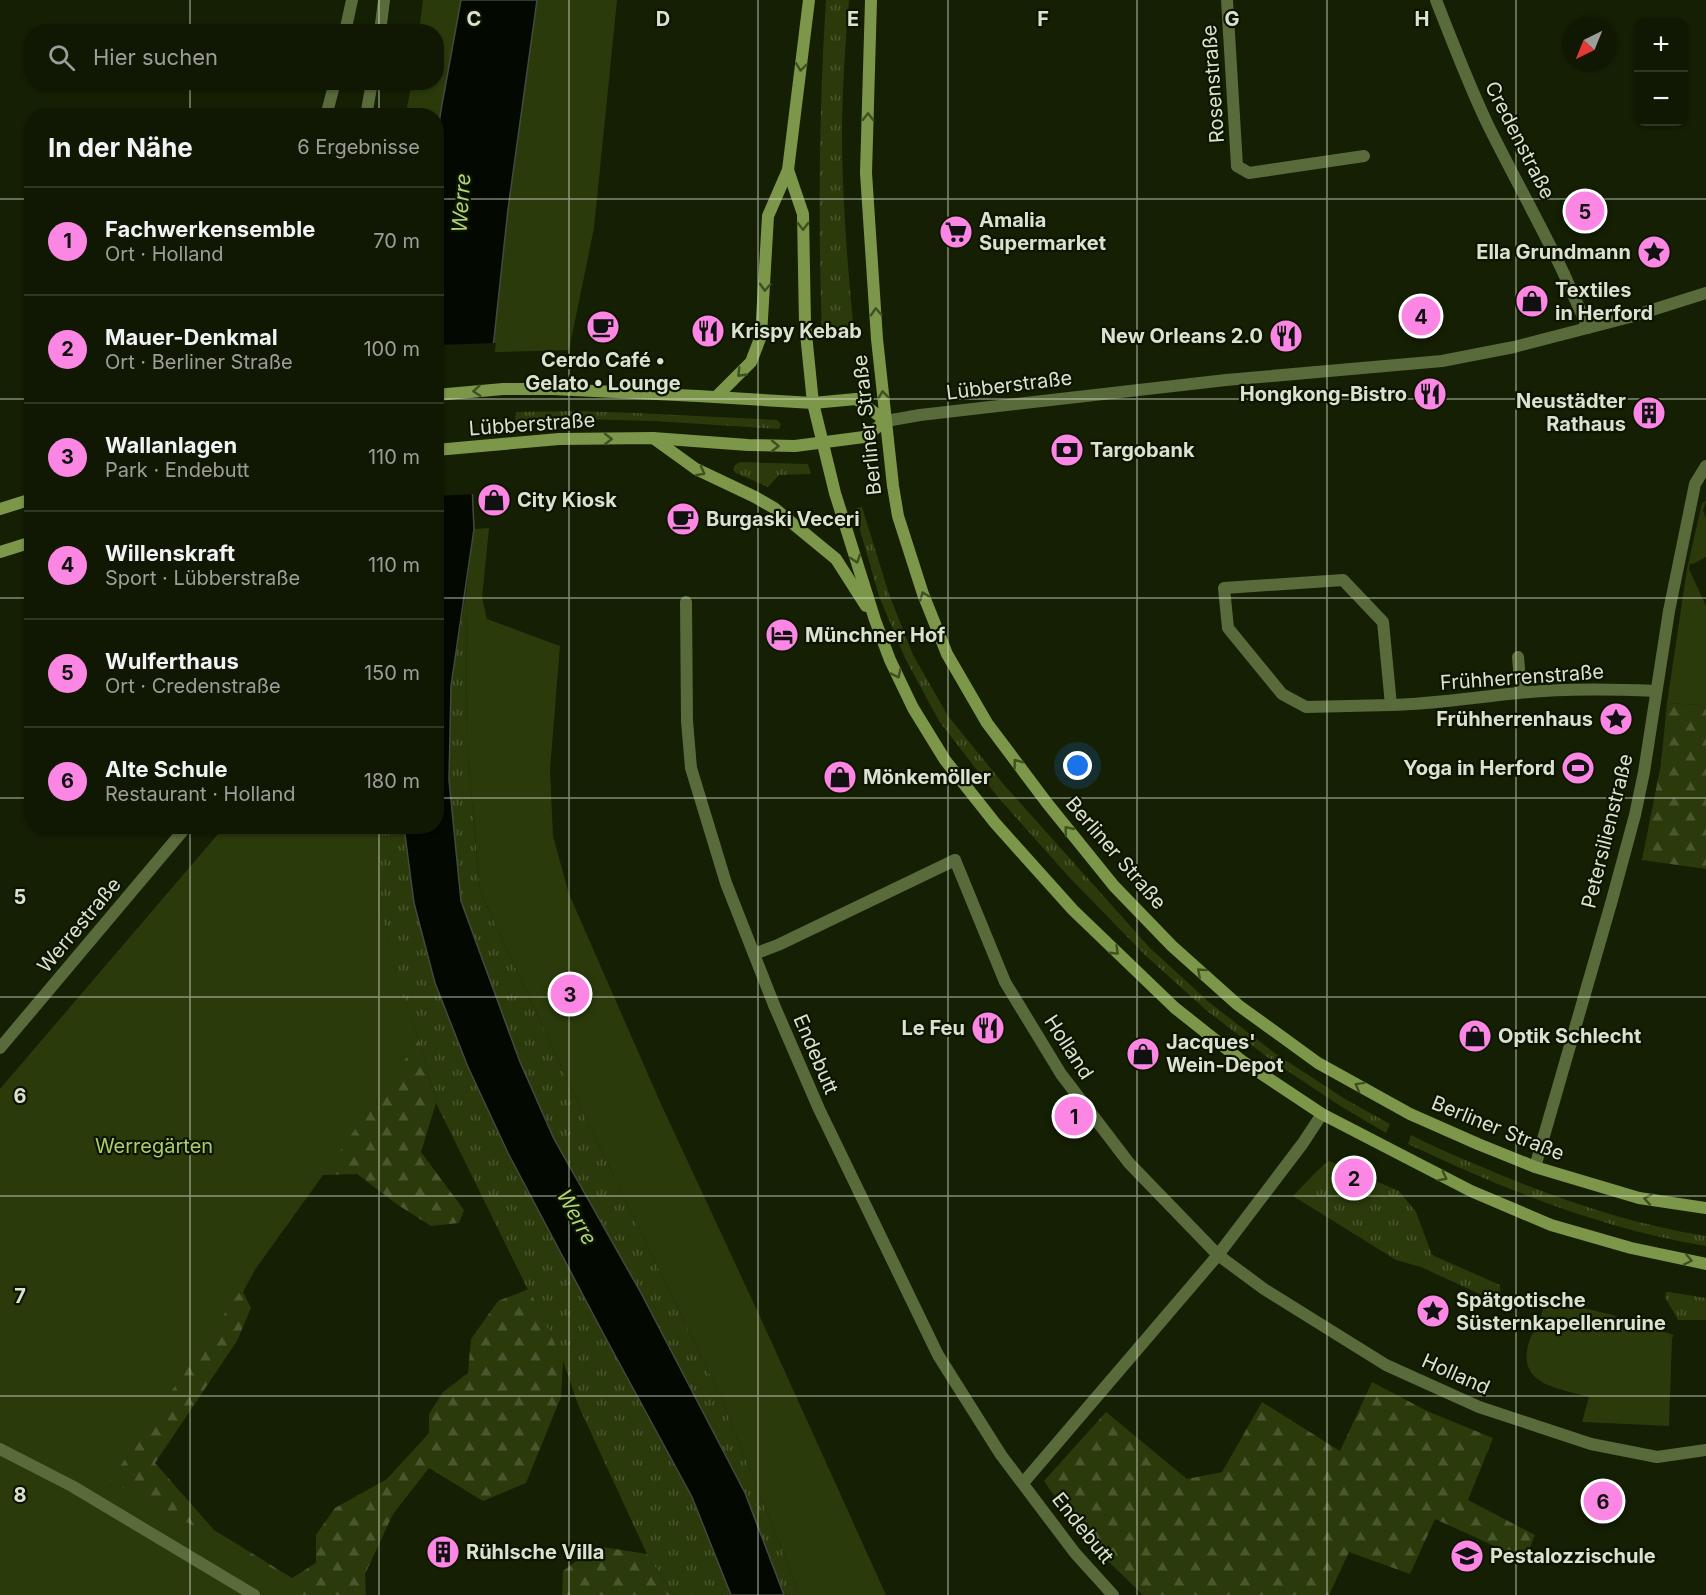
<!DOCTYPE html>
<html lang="de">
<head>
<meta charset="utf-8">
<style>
	body { margin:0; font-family:Inter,sans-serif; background:#19200c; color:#f1f3f6 }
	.controls { position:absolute; right:18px; top:18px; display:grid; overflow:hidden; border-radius:12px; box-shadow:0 2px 4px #0004 }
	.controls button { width:54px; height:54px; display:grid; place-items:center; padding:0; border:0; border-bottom:2px solid #303624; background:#101702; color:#f1f3f6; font:30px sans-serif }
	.compass { position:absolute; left:1562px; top:18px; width:54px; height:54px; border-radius:50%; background:#101702; box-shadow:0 2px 4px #0004; rotate:223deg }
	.you { position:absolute; left:1078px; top:766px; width:21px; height:21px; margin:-15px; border:4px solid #fff; border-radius:50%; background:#1a73e8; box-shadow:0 0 0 9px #1a73e833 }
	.badge { display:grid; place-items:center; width:39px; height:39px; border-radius:50%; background:#fc86e4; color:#111; font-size:20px; font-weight:700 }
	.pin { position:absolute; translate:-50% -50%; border:3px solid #fff; box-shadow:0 2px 6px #0006 }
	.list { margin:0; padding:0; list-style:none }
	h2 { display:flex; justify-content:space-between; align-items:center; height:78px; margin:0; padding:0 24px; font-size:26px }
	h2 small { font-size:20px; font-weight:400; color:#9c9f99 }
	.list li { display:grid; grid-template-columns:39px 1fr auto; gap:18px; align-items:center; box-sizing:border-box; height:108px; padding:0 24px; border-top:2px solid #303624 }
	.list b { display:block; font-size:22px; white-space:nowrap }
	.list p { margin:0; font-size:20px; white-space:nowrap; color:#9c9f99 }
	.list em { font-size:20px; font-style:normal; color:#9c9f99 }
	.icon { flex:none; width:33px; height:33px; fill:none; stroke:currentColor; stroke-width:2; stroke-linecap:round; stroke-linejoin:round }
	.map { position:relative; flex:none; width:1706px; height:1595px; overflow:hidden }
	.search { position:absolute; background:#101702; box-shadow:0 2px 4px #0004; left:24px; top:24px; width:420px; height:66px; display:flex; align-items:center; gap:15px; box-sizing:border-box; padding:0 21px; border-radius:24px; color:#9c9f99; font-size:22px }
	.panel { position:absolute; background:#101702; box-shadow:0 2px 4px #0004; left:24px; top:108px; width:420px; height:726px; border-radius:24px }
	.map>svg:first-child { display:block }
</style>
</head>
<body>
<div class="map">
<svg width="1706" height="1595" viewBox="0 0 1706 1595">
	<defs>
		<pattern id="grass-tufts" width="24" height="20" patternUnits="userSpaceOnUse" patternTransform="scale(1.5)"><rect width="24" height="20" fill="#2b3a0b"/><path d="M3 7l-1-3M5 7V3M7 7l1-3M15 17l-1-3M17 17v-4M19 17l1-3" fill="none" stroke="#49562e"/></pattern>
		<pattern id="forest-firs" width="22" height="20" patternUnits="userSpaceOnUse" patternTransform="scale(1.5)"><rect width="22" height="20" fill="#2b3a0b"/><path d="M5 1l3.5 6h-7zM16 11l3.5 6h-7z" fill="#49562e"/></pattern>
	</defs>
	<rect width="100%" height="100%" fill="#151f03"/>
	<g fill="url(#grass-tufts)">
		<path d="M826,0H849C844,61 840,121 843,182C845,233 849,283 854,333L822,335C818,224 819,110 826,0Z"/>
		<path d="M578,411L636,413L777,420L781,424L779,429L654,421L577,419L515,420L516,412Z"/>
		<path d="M740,462L808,464L811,474L779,475L768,487L736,473L733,470L735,465Z"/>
		<path d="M862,507L889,594L913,655L948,716L1005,786L1150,948L1210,1003L1276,1054L1345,1099L1390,1124L1386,1133L1342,1107L1271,1060L1206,1010L1145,955L1069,877L997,796L939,721L905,658L879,596L854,509Z"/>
		<path d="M466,593L467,747L480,891L574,1094L719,1393L800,1595H784L745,1493L641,1293L554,1139L520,1062L461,901L449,780L451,686Z"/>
		<path d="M376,827H404L414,903L435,983L468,1067L508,1153L603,1333L692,1497L731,1595H673L647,1554L579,1407L563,1361L436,1103L419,1040L399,985L382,913Z"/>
		<path d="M1411,1135C1434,1147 1458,1157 1482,1167C1554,1198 1629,1224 1706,1236V1246C1601,1229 1503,1189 1408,1144Z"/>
		<path d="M1329,1161L1399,1191L1416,1212L1432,1255L1500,1285L1501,1304L1421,1267L1396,1260L1293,1196L1318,1170Z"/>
		<path d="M1666,1292H1669L1706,1298V1320H1678L1665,1297Z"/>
	</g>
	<g fill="url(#forest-firs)">
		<path d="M1667,703L1699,705L1706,709V869L1642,860L1661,764Z"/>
		<path d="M376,827L382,913L399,985L419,1040L436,1103L421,1152L464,1210L459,1223L431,1226L398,1205L357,1174L323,1175L256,1268L243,1292L251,1308L237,1341L155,1463L214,1530L292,1578L316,1563V1535L335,1508L387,1479L429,1433V1414L443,1392L468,1373L471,1339L498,1301L529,1289L563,1361L561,1397L526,1483L483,1501L429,1468L393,1514L365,1574L366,1595H0V1093Z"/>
		<path d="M1372,1382L1427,1411L1493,1438L1468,1500L1535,1535L1525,1560L1435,1519L1410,1574L1349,1552L1329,1595H1143L1084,1538L1044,1481L1106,1412L1187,1479L1222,1472L1262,1402L1340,1451Z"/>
		<path d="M596,1546L647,1554L673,1595H562L563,1571Z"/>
	</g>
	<g fill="#2b3a0b">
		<path d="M423,0H617L594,228L569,350L437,354L436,116H405L412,83L436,82V32L419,31Z"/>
		<path d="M1706,501L1703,510L1706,519V557L1693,564L1690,563L1689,569L1706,606V709L1699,705L1667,703L1687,569L1702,503Z"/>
		<path d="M489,528L482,598L487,619L560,646L550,770L553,836L569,894L661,1104L762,1321L886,1595H800L719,1393L574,1094L480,891L467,747L466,593L474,529Z"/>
		<path d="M224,827H376L382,913L399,985L419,1040L256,1268L110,1481L300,1583L292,1595H0V1089Z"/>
		<path d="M1545,1299L1609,1314L1674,1335L1672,1338L1669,1426L1582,1422L1589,1397C1557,1388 1514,1385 1530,1339C1532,1333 1536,1328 1539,1322C1542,1315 1543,1307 1545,1299Z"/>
	</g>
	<path fill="#030800" stroke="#44493f" stroke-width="1.5" d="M461,0H537L508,209L494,339L472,485L474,529L451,686L449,780L461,901L520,1062L554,1139L641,1293L745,1493L784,1595H731L692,1497L603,1333L508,1153L468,1067L435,983L414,903L404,827L436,826V146L441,110Z"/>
	<path fill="#151f03" d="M496,343L475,485L476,494L437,496V345Z"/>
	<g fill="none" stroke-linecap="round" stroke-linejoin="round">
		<g stroke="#596a3b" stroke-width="12">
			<path d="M1237,166L1249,173L1364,156"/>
			<path d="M1518,657L1521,692"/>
			<path d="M754,954L778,945L955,860"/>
			<path d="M0,1449L72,1486L254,1595"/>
		</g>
		<g stroke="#596a3b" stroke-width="12">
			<path d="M1564,274L1588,328"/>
			<path d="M886,421L920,415L1226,380L1442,361L1514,347L1630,317L1706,293"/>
			<path d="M1669,611L1695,484L1706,466"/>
		</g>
		<g stroke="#596a3b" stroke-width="12">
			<path d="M1227,0L1237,166"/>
			<path d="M1436,0C1452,41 1468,83 1487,123C1512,174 1540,223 1564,274"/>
			<path d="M345,32L352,0"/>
			<path d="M326,116L335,82"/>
			<path d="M1343,580L1383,622L1391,705L1306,707L1282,694L1228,628L1224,588Z"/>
			<path d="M686,602L687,721L691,768L726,883L774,1005L819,1109L938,1355L1001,1455L1075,1553L1113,1595"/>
			<path d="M1391,705C1434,704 1476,697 1519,693C1564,688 1611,689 1656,691"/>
			<path d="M955,860L1005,982L1061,1074L1129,1163L1218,1255L1264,1289L1386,1365L1479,1407L1591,1444L1657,1457L1706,1450"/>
			<path d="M0,1048L187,826"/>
			<path d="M1535,1167L1612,900L1635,815L1644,772L1669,611"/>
			<path d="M1023,1483L1218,1255L1303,1143L1322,1114"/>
		</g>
		<g stroke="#596a3b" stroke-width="12">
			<path d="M380,32L384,0"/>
			<path d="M366,116L372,82"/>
		</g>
		<g stroke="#7c9749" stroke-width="12">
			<path d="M871,0L866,173L877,339L893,486L898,516L923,594L947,654L987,723L1047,803L1114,886L1172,946L1238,1005L1318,1063L1410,1114L1478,1144L1535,1167L1639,1198L1706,1208"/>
			<path d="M788,170L803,214L805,324L813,403L835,493L875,620L890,660L913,708L945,760L995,823L1073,910L1175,1008L1242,1061L1322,1114L1471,1191L1551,1225L1631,1248L1706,1264"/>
			<path d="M436,395L503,389H553L698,396L813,403L856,399L886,421"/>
			<path d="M716,397L751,362L761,336L768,216L788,170L809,0"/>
			<path d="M653,438L696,469L755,497L774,508L836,559L866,606"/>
			<path d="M436,450L559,439L653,438L748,445L795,446L864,437L886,421"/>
			<path d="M0,509L32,499"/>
			<path d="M0,552L32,542"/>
		</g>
	</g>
	<defs><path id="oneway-chevron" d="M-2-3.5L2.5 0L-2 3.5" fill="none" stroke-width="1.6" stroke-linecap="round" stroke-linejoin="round" transform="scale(1.5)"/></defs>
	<g stroke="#3f5021">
		<use href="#oneway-chevron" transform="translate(801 67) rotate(97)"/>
		<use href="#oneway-chevron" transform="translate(868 117) rotate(-89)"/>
		<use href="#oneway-chevron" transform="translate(803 226) rotate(89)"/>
		<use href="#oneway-chevron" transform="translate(765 287) rotate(93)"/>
		<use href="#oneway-chevron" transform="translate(876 312) rotate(-94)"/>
		<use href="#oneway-chevron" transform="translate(741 373) rotate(134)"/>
		<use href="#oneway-chevron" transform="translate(477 391) rotate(175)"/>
		<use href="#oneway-chevron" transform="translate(883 395) rotate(-97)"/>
		<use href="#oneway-chevron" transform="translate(608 439)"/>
		<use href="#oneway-chevron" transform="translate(775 446) rotate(1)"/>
		<use href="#oneway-chevron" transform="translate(701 472) rotate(28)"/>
		<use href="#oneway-chevron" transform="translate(856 559) rotate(72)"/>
		<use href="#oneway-chevron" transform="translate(924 596) rotate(-110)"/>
		<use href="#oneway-chevron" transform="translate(897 674) rotate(64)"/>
		<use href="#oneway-chevron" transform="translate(1017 763) rotate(-127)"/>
		<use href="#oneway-chevron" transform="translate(1068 830) rotate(-129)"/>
		<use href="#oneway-chevron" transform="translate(1115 951) rotate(44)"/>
		<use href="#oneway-chevron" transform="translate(1201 972) rotate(-138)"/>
		<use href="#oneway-chevron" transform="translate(1359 1086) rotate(-151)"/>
		<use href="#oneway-chevron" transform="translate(1443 1177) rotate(27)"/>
		<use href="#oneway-chevron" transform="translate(1648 1199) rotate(-170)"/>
		<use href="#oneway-chevron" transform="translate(1688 1260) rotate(12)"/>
	</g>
	<path fill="none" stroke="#dbe2d1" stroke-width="1.5" stroke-opacity="0.55" d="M190,0V32M379,0V32M569,0V1595M758,0V1595M948,0V1595M1137,0V1595M1327,0V1595M1516,0V1595M190,82V116M379,82V116M0,199H32M436,199H1706M0,399H32M436,399H1706M0,598H32M436,598H1706M0,798H32M436,798H1706M190,826V1595M379,826V1595M0,997H1706M0,1196H1706M0,1396H1706"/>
	<defs>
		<symbol id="supermarket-disc" viewBox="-11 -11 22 22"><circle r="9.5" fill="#fc86e4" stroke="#0d1500"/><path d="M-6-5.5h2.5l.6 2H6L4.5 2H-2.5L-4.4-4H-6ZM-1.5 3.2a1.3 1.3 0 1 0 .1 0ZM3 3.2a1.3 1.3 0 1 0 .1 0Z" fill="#111"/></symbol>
		<symbol id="sight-disc" viewBox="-11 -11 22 22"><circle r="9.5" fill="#fc86e4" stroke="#0d1500"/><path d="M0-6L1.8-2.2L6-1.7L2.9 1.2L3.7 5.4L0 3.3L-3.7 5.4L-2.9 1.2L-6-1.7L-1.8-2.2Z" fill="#111"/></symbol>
		<symbol id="shop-disc" viewBox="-11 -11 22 22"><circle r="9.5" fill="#fc86e4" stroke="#0d1500"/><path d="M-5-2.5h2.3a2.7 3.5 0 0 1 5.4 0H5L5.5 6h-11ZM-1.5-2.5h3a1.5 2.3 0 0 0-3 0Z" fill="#111"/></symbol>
		<symbol id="cafe-disc" viewBox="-11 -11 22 22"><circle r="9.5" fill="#fc86e4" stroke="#0d1500"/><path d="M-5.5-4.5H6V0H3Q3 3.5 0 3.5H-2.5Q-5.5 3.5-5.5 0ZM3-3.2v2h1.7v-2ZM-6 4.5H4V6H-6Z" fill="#111"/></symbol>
		<symbol id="restaurant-disc" viewBox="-11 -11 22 22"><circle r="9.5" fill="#fc86e4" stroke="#0d1500"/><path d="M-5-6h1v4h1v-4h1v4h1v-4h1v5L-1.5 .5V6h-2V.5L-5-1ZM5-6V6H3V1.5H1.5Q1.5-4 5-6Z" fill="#111"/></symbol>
		<symbol id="building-disc" viewBox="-11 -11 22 22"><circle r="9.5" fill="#fc86e4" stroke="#0d1500"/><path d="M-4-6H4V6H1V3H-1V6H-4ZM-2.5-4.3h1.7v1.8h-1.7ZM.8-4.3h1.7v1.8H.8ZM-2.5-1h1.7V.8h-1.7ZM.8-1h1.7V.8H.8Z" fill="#111"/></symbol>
		<symbol id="bank-disc" viewBox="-11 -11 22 22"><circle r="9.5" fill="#fc86e4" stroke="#0d1500"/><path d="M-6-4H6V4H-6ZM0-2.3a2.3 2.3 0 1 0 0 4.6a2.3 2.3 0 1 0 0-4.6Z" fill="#111"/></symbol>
		<symbol id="hotel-disc" viewBox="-11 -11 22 22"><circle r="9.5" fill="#fc86e4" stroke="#0d1500"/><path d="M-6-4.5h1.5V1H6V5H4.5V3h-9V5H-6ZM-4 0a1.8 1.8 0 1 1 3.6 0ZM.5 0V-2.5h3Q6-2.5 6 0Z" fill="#111"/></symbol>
		<symbol id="stadium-disc" viewBox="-11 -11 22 22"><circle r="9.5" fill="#fc86e4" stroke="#0d1500"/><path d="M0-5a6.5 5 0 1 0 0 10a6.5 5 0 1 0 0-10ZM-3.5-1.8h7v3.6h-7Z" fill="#111"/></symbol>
		<symbol id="school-disc" viewBox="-11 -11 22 22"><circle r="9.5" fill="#fc86e4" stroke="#0d1500"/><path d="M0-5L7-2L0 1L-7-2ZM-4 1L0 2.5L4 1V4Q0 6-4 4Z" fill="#111"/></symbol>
	</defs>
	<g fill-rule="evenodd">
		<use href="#supermarket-disc" x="937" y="213" width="38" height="38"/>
		<use href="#sight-disc" x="1635" y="233" width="38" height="38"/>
		<use href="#shop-disc" x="1513" y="282" width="38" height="38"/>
		<use href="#cafe-disc" x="584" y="308" width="38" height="38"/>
		<use href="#restaurant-disc" x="689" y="312" width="38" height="38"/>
		<use href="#restaurant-disc" x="1267" y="317" width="38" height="38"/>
		<use href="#restaurant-disc" x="1411" y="375" width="38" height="38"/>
		<use href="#building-disc" x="1630" y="394" width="38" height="38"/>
		<use href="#bank-disc" x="1048" y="431" width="38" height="38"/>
		<use href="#shop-disc" x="475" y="481" width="38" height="38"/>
		<use href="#cafe-disc" x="664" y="500" width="38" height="38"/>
		<use href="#hotel-disc" x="763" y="616" width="38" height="38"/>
		<use href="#sight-disc" x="1597" y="700" width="38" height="38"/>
		<use href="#stadium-disc" x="1559" y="749" width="38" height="38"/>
		<use href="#shop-disc" x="821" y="758" width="38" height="38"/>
		<use href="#restaurant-disc" x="969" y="1009" width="38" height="38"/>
		<use href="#shop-disc" x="1456" y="1017" width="38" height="38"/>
		<use href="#shop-disc" x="1124" y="1035" width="38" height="38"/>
		<use href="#sight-disc" x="1414" y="1292" width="38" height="38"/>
		<use href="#building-disc" x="424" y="1533" width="38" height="38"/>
		<use href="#school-disc" x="1448" y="1537" width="38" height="38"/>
	</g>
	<g text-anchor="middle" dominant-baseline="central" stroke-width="4.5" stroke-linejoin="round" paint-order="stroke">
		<g font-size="20" fill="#dbe2d1" stroke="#0d1500">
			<text transform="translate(1213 84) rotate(-94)">Rosenstraße</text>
			<text transform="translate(1520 140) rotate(63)">Credenstraße</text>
			<text transform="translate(1009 385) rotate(-7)">Lübberstraße</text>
			<text transform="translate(532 424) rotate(-4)">Lübberstraße</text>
			<text transform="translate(867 425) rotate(-96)">Berliner Straße</text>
			<text transform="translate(1522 677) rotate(-4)">Frühherrenstraße</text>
			<text transform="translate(1607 831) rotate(-76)">Petersilienstraße</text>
			<text transform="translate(1116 853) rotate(49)">Berliner Straße</text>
			<text transform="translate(79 925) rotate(-50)">Werrestraße</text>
			<text transform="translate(1069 1047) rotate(57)">Holland</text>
			<text transform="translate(816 1054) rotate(67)">Endebutt</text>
			<text transform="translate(1498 1128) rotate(22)">Berliner Straße</text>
			<text transform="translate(1456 1374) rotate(24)">Holland</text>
			<text transform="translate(1083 1528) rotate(51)">Endebutt</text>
		</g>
		<g font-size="20" font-weight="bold" fill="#dbe2d1" stroke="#0d1500" text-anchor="start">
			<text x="979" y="220">Amalia<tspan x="979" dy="23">Supermarket</tspan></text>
			<text x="1631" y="252" text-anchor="end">Ella Grundmann</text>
			<text x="1555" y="290">Textiles<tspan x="1555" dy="23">in Herford</tspan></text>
			<text x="731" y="331">Krispy Kebab</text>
			<text x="1263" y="336" text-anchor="end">New Orleans 2.0</text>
			<text x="603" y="360" text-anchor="middle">Cerdo Café •<tspan x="603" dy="23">Gelato • Lounge</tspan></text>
			<text x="1407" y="394" text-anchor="end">Hongkong-Bistro</text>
			<text x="1626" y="401" text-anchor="end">Neustädter<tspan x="1626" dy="23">Rathaus</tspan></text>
			<text x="1090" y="450">Targobank</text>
			<text x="517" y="500">City Kiosk</text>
			<text x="706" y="519">Burgaski Veceri</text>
			<text x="805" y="635">Münchner Hof</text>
			<text x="1593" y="719" text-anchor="end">Frühherrenhaus</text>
			<text x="1555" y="768" text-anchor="end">Yoga in Herford</text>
			<text x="863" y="777">Mönkemöller</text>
			<text x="965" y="1028" text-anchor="end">Le Feu</text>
			<text x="1498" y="1036">Optik Schlecht</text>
			<text x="1166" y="1042">Jacques'<tspan x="1166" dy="23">Wein-Depot</tspan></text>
			<text x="1456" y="1300">Spätgotische<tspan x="1456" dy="23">Süsternkapellenruine</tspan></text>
			<text x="466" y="1552">Rühlsche Villa</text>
			<text x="1490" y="1556">Pestalozzischule</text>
		</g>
		<g font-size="20" fill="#abcd6c" stroke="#0d1500">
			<text x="154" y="1146">Werregärten</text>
		</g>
		<g font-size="21" font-style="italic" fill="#b2d573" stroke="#0d1500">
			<text transform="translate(461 203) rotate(-86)">Werre</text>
			<text transform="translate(577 1217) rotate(61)">Werre</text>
		</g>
	</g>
	<g font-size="20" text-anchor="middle" font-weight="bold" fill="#dbe2d1" stroke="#0d1500" stroke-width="4.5" stroke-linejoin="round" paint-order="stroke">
		<text x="474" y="26">C</text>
		<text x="663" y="26">D</text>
		<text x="853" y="26">E</text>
		<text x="1043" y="26">F</text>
		<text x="1232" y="26">G</text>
		<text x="1422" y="26">H</text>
		<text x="20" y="904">5</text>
		<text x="20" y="1103">6</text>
		<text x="20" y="1303">7</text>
		<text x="20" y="1502">8</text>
	</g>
</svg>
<div class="controls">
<button>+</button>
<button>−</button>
</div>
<svg class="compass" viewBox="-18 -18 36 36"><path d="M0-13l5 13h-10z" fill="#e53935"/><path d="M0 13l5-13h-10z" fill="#9c9f99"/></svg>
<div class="you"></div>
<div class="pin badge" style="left:1074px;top:1116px">1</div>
<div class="pin badge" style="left:1354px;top:1178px">2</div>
<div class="pin badge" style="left:570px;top:994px">3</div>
<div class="pin badge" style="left:1421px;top:316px">4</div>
<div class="pin badge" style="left:1585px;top:211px">5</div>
<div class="pin badge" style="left:1603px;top:1501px">6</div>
<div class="search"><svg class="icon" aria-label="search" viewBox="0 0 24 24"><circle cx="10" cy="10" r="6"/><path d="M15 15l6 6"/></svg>Hier suchen</div>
<section class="panel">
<h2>In der Nähe<small>6 Ergebnisse</small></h2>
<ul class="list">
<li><span class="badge">1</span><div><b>Fachwerkensemble</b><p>Ort · Holland</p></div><em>70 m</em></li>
<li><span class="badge">2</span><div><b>Mauer-Denkmal</b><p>Ort · Berliner Straße</p></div><em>100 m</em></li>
<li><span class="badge">3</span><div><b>Wallanlagen</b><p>Park · Endebutt</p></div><em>110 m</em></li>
<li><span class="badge">4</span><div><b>Willenskraft</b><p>Sport · Lübberstraße</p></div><em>110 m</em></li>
<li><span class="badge">5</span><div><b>Wulferthaus</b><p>Ort · Credenstraße</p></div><em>150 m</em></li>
<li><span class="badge">6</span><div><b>Alte Schule</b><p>Restaurant · Holland</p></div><em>180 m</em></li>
</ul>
</section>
</div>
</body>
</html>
